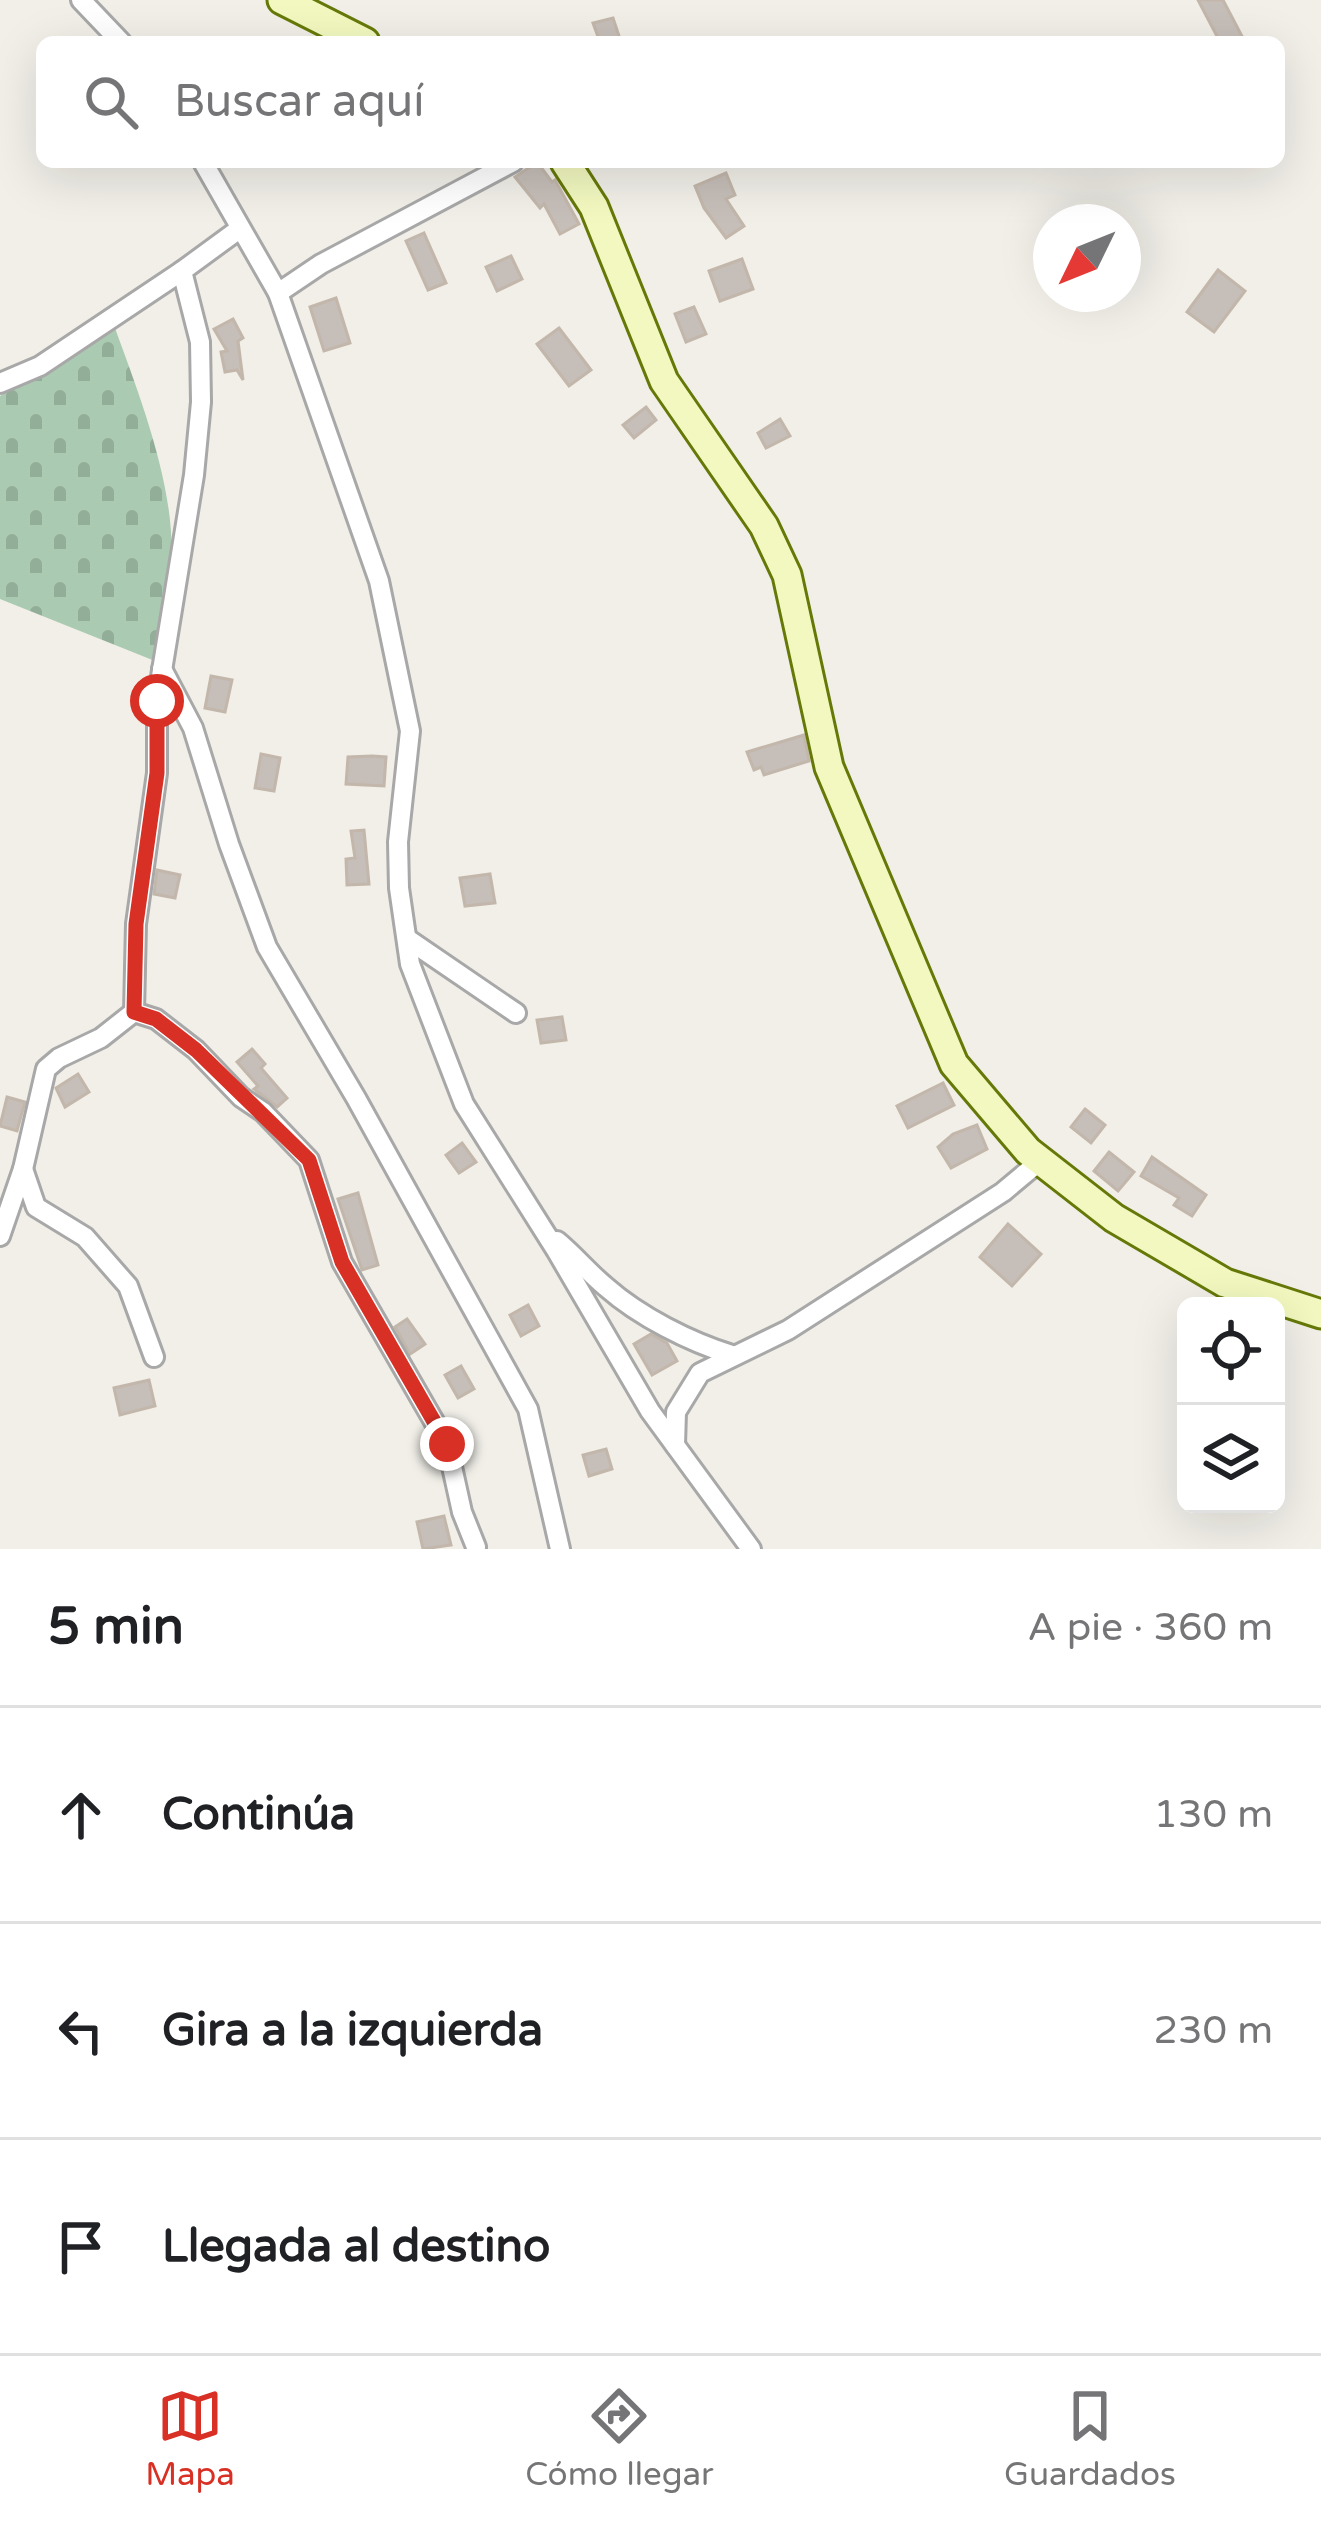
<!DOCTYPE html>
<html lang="es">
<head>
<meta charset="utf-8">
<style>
	body { margin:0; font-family:"Varela Round",sans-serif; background:#f6f6f6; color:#202124 }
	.controls { position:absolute; right:36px; bottom:36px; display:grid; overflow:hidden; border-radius:18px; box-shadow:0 12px 48px #0002 }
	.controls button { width:108px; height:108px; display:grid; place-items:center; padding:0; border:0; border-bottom:3px solid #e0e0e0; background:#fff; color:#202124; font:60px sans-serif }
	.compass { position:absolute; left:1033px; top:204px; width:108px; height:108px; border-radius:50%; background:#fff; box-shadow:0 12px 48px #0002; rotate:227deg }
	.stop { position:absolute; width:36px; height:36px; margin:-27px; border:9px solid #d93025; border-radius:50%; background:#fff }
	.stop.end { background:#d93025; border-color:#fff; box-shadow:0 3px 12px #0008 }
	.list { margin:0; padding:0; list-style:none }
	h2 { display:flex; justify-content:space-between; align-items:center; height:156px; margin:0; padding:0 48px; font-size:51px }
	h2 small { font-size:39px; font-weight:400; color:#757577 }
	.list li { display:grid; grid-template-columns:78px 1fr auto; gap:36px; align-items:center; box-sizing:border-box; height:216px; padding:0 48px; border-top:3px solid #e0e0e0 }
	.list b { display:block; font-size:45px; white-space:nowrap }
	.list em { font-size:39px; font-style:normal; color:#757577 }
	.icon { flex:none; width:66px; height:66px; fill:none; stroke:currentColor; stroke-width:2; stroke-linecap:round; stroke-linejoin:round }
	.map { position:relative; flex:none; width:1321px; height:1549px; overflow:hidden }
	.search { position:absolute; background:#fff; box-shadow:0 12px 48px #0002; left:36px; right:36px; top:36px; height:132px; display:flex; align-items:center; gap:30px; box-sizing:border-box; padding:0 42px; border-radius:18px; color:#757577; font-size:45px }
	.sheet { height:804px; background:#fff }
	nav { display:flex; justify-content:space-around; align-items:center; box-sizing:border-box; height:168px; border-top:3px solid #e0e0e0; background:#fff; font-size:33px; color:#757577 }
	nav a { display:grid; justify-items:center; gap:6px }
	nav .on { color:#d93025 }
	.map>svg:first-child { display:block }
</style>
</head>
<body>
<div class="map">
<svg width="1321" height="1549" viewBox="0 0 1321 1549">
	<defs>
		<pattern id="cemetery-stones" width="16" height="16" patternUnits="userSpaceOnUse" patternTransform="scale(3)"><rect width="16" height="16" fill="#aacab1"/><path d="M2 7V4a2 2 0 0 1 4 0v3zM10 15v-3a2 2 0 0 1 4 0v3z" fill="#92ad98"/></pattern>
	</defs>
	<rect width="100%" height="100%" fill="#f1efe8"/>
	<path fill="url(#cemetery-stones)" d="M115,328C141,400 177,491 171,567C169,598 161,630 155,661L0,599V396Z"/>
	<g fill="#c6beb8" stroke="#c3b7ab" stroke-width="3">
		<path d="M1198,0H1223L1245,42H1220Z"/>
		<path d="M613,18L621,42H600L593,23Z"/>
		<path d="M537,162L552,182L555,180L579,224L560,234L544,204L540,208L515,177Z"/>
		<path d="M726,173L735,195L726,199L744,226L726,238L704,208L695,186Z"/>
		<path d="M424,233L446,283L428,290L406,241Z"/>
		<path d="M511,256L522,279L497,291L486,267Z"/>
		<path d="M742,259L753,289L720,301L709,271Z"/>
		<path d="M1218,270L1245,291L1214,332L1187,312Z"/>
		<path d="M336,298L350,343L324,351L310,307Z"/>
		<path d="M694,307L706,334L686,342L675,314Z"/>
		<path d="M233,319L243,338L238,341L243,380L237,370L225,372L221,352L227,351L214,329Z"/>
		<path d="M559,328L591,370L569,386L537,344Z"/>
		<path d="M646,407L656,420L634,438L623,425Z"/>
		<path d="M780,419L790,436L766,448L758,433Z"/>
		<path d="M211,676L232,680L225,712L205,708Z"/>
		<path d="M804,735L809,761L764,775L761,767L754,770L747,752Z"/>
		<path d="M261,754L280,758L274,791L255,788Z"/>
		<path d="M372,756L386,757L384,786L346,784L348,757Z"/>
		<path d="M364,830L369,884L347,885L346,859L355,858L351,831Z"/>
		<path d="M157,870L180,875L175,898L154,894Z"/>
		<path d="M490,874L495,903L465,906L460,878Z"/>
		<path d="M562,1017L566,1040L541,1043L537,1020Z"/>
		<path d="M252,1049L265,1064L261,1068L287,1098L277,1107L254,1089L258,1086L237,1062Z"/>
		<path d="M78,1074L89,1092L65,1107L56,1088Z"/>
		<path d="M943,1083L954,1105L908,1128L897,1106Z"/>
		<path d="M7,1097L25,1102L17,1131L0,1126Z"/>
		<path d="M1085,1109L1105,1125L1091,1143L1071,1127Z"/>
		<path d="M977,1125L987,1149L951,1168L938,1147L953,1134Z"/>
		<path d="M462,1143L476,1162L459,1173L446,1155Z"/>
		<path d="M1109,1152L1134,1172L1118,1191L1094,1171Z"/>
		<path d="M1152,1157L1206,1195L1192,1216L1174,1205L1179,1198L1141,1176Z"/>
		<path d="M358,1193L378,1265L362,1270L338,1199Z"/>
		<path d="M1008,1224L1041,1254L1012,1286L980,1257Z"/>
		<path d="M528,1305L539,1326L521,1336L510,1315Z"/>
		<path d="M407,1319L425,1344L410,1354L395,1327Z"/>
		<path d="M651,1334L667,1343L677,1361L652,1375L634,1344Z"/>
		<path d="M461,1366L474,1389L458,1398L445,1375Z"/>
		<path d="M149,1380L155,1406L120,1415L114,1388Z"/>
		<path d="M606,1449L612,1469L589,1476L583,1455Z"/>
		<path d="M444,1516L451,1545L423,1549L417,1522Z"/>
	</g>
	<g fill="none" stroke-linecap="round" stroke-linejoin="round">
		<defs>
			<g id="street">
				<path d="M81,0L121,42"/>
				<path d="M203,162L278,293L379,581L410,731L398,842L399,888L410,964L464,1104L556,1250L650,1411L751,1549"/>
				<path d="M238,230L182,271L200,342L201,402L194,475L157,701V773L136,924L134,1012L156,1019L196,1050L241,1097L263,1112L309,1160L342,1262L447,1444L462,1512L476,1547"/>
				<path d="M278,293L321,264L513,162"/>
				<path d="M0,383L40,366L182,271"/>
				<path d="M162,669L193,728L229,844L267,947L356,1098L528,1409L560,1549"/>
				<path d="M409,940L516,1013"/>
				<path d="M23,1169L36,1207L85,1237L128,1286L154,1357"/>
				<path d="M0,1236L23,1169L46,1069L59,1058L101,1038L134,1012"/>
				<path d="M557,1241C575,1256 589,1273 606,1287C640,1317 690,1342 732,1355"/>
				<path d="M675,1445L676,1412L700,1373L788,1330L1003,1192L1040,1161"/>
			</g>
			<g id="secondary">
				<path d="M282,0L365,42"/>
				<path d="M565,162L594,207L664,381L764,526L787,575L829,767L954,1064L1028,1151L1114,1218L1225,1283L1321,1314"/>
			</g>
		</defs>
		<use href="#street" stroke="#a8a8a8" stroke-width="24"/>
		<use href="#secondary" stroke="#667908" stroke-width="33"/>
		<use href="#street" stroke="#fff" stroke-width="18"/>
		<use href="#secondary" stroke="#f2f8bf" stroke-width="27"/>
	</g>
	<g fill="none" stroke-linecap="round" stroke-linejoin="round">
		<path stroke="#d93025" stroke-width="15" d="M157,701V773L136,924L134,1012L156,1019L196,1050L309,1160L342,1262L447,1444"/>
	</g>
</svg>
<div class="controls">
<button><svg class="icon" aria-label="locate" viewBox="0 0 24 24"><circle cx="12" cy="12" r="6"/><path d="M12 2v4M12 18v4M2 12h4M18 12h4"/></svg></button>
<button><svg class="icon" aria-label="layers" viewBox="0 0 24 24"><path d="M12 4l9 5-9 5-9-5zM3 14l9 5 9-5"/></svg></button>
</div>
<svg class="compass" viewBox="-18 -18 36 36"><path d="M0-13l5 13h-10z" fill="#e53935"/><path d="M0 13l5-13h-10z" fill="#757577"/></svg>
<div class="stop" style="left:157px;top:701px"></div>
<div class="stop end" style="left:447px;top:1444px"></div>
<div class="search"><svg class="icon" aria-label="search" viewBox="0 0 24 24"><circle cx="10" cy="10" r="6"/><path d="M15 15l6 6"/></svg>Buscar aquí</div>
</div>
<section class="sheet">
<h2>5 min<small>A pie · 360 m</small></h2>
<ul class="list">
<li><svg class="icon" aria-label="ahead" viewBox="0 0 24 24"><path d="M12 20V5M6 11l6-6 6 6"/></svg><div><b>Continúa</b></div><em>130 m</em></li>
<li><svg class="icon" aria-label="left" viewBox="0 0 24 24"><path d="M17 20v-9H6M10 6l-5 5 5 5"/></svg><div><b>Gira a la izquierda</b></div><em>230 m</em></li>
<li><svg class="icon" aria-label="arrive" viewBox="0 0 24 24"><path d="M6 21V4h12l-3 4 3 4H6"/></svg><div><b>Llegada al destino</b></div></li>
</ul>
</section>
<nav>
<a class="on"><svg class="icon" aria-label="map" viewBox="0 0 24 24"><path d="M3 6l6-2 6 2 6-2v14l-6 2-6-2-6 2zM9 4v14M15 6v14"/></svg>Mapa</a>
<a><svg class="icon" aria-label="directions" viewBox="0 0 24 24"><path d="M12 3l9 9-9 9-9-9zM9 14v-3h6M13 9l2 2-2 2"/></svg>Cómo llegar</a>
<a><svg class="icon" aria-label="saved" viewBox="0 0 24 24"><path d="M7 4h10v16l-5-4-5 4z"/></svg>Guardados</a>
</nav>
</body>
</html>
